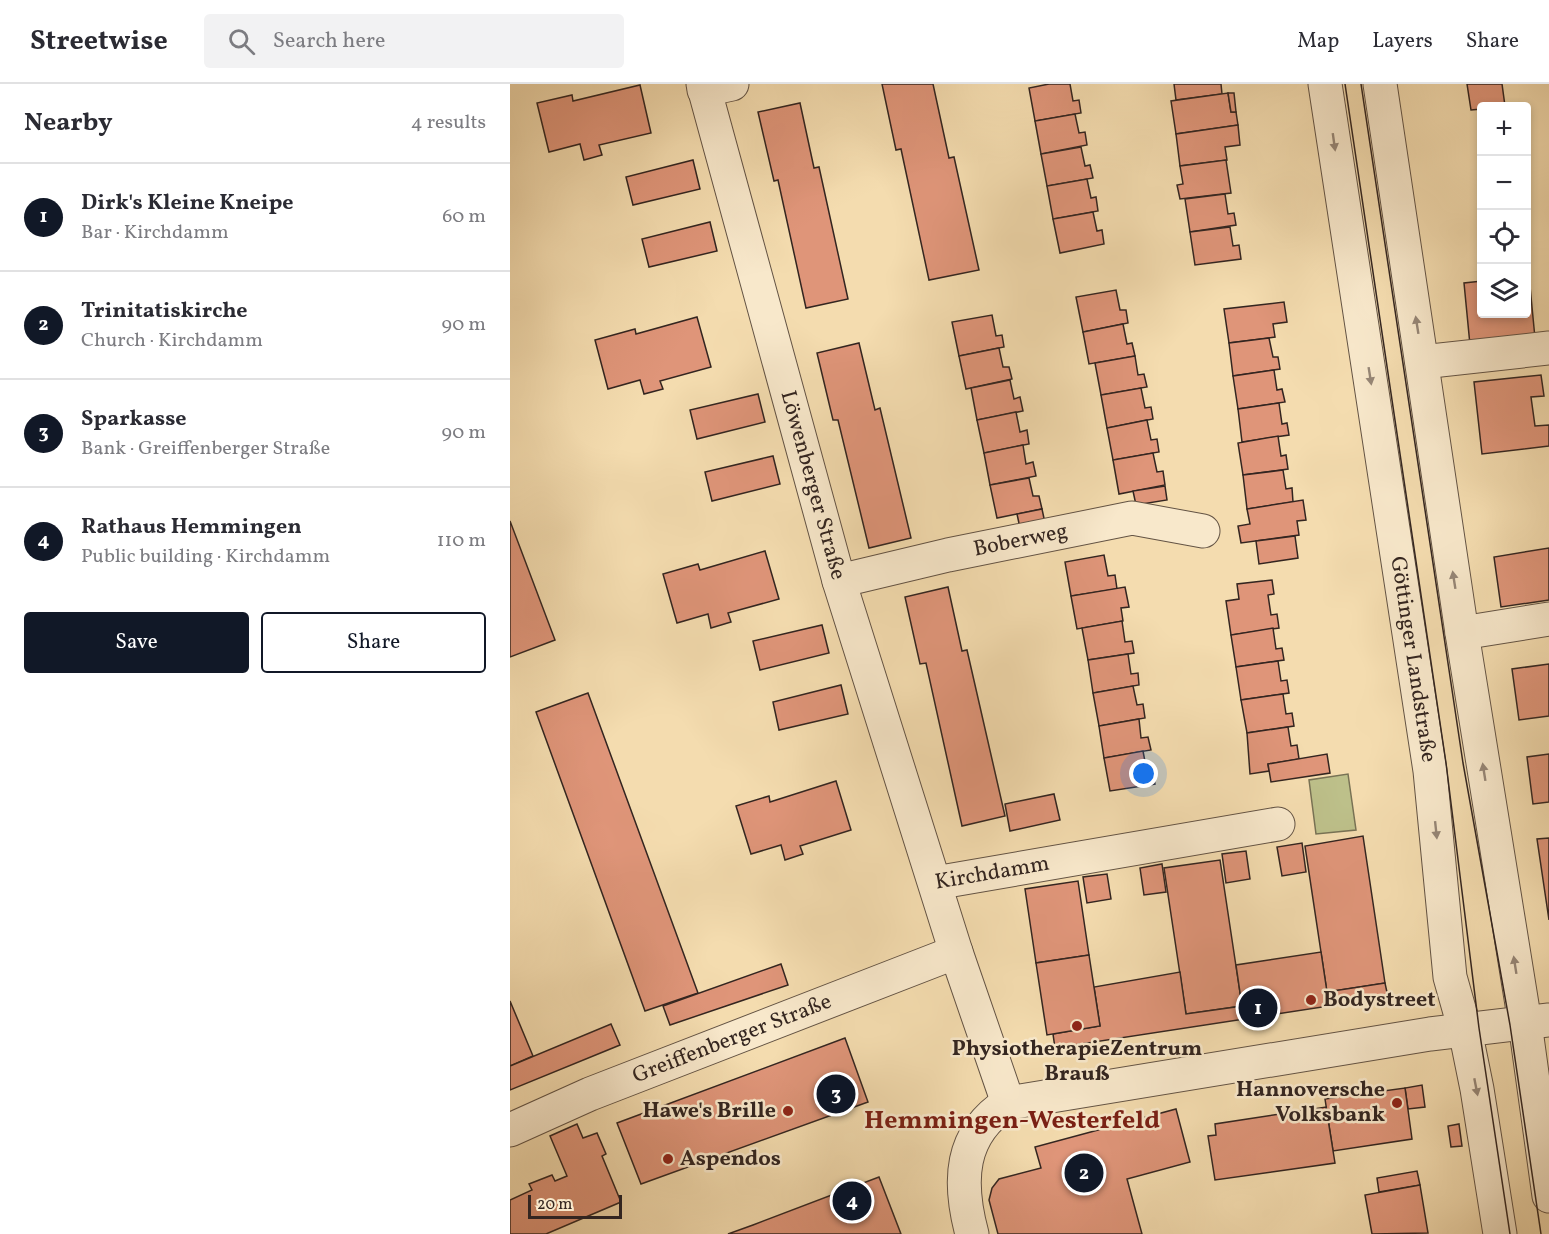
<!DOCTYPE html>
<html lang="en">
<head>
<meta charset="utf-8">
<style>
	body { margin:0; font-family:Vollkorn,serif; background:#f2f2f3; color:#2b2b33 }
	.controls { position:absolute; right:18px; top:18px; display:grid; overflow:hidden; border-radius:6px; box-shadow:0 3px 9px #0003 }
	.controls button { width:54px; height:54px; display:grid; place-items:center; padding:0; border:0; border-bottom:2px solid #e1e1e2; background:#fff; color:#2b2b33; font:30px sans-serif }
	.scale { position:absolute; left:18px; bottom:15px; width:94px; box-sizing:border-box; padding-left:6px; border:3px solid #332520; border-top:0; font-size:16px; line-height:21px; white-space:nowrap; color:#332520; -webkit-text-stroke:4px #f8e8cb; paint-order:stroke }
	.you { position:absolute; left:634px; top:690px; width:21px; height:21px; margin:-15px; border:4px solid #fff; border-radius:50%; background:#1a73e8; box-shadow:0 0 0 9px #1a73e833 }
	.badge { display:grid; place-items:center; width:39px; height:39px; border-radius:50%; background:#111827; color:#fff; font-size:20px; font-weight:700 }
	.pin { position:absolute; translate:-50% -50%; border:3px solid #fff; box-shadow:0 2px 6px #0006 }
	.list { margin:0; padding:0; list-style:none }
	h2 { display:flex; justify-content:space-between; align-items:center; height:78px; margin:0; padding:0 24px; font-size:26px }
	h2 small { font-size:20px; font-weight:400; color:#7c7c81 }
	.list li { display:grid; grid-template-columns:39px 1fr auto; gap:18px; align-items:center; box-sizing:border-box; height:108px; padding:0 24px; border-top:2px solid #e1e1e2 }
	.list b { display:block; font-size:22px; white-space:nowrap }
	.list p { margin:0; font-size:20px; white-space:nowrap; color:#7c7c81 }
	.list em { font-size:20px; font-style:normal; color:#7c7c81 }
	.actions { display:flex; gap:12px; padding:18px 24px }
	.actions a { flex:1; padding:14px 0; border:2px solid #111827; border-radius:6px; text-align:center; font-size:21px; color:#111827 }
	.actions .main { background:#111827; color:#fff }
	.icon { flex:none; width:33px; height:33px; fill:none; stroke:currentColor; stroke-width:2; stroke-linecap:round; stroke-linejoin:round }
	.map { position:relative; flex:none; width:1039px; height:1150px; overflow:hidden }
	header { display:flex; align-items:center; gap:36px; box-sizing:border-box; height:84px; padding:0 30px; background:#fff; border-bottom:2px solid #e1e1e2 }
	header strong { font-size:28px }
	nav { display:flex; gap:33px; margin-inline-start:auto; font-size:21px }
	.search { width:420px; height:54px; background:#f2f2f3; display:flex; align-items:center; gap:15px; box-sizing:border-box; padding:0 21px; border-radius:6px; color:#7c7c81; font-size:22px }
	main { display:flex }
	aside { flex:1; background:#fff }
	.map>svg:first-child { display:block }
</style>
</head>
<body>
<header>
<strong>Streetwise</strong>
<div class="search"><svg class="icon" aria-label="search" viewBox="0 0 24 24"><circle cx="10" cy="10" r="6"/><path d="M15 15l6 6"/></svg>Search here</div>
<nav><a>Map</a><a>Layers</a><a>Share</a></nav>
</header>
<main>
<aside>
<h2>Nearby<small>4 results</small></h2>
<ul class="list">
<li><span class="badge">1</span><div><b>Dirk's Kleine Kneipe</b><p>Bar · Kirchdamm</p></div><em>60 m</em></li>
<li><span class="badge">2</span><div><b>Trinitatiskirche</b><p>Church · Kirchdamm</p></div><em>90 m</em></li>
<li><span class="badge">3</span><div><b>Sparkasse</b><p>Bank · Greiffenberger Straße</p></div><em>90 m</em></li>
<li><span class="badge">4</span><div><b>Rathaus Hemmingen</b><p>Public building · Kirchdamm</p></div><em>110 m</em></li>
</ul>
<div class="actions"><a class="main">Save</a><a>Share</a></div>
</aside>
<div class="map">
<svg width="1039" height="1150" viewBox="0 0 1039 1150">
	<rect width="100%" height="100%" fill="#f4dcaf"/>
	<filter id="stains"><feTurbulence type="fractalNoise" baseFrequency=".00333" numOctaves="4"/><feColorMatrix values="0 0 0 0 .2 0 0 0 0 .09 0 0 0 0 .02 0 0 0 .5 -.17"/></filter>
	<radialGradient id="worn" r=".72"><stop offset=".6" stop-color="#630" stop-opacity="0"/><stop offset="1" stop-color="#630" stop-opacity=".3"/></radialGradient>
	<path fill="#bdc08a" stroke="#787255" stroke-width="1.5" d="M838,690L846,746L806,750L799,696Z"/>
	<g fill="#df9579" stroke="#332520" stroke-width="1.5">
		<path d="M372,0H423L439,74L444,73L469,186L419,196L391,65L386,66Z"/>
		<path d="M539,0H560L563,17L569,16L571,29L525,37L519,4Z"/>
		<path d="M664,0H711L712,10L666,16Z"/>
		<path d="M957,0H992L995,22H972V25L961,26Z"/>
		<path d="M130,1L141,49L89,61L92,71L74,76L70,60L39,68L27,19L62,11L63,17Z"/>
		<path d="M718,9L721,28H726L728,41L666,50L661,17Z"/>
		<path d="M718,9H724L726,28H721Z"/>
		<path d="M290,19L304,84L309,83L338,215L296,224L268,96L264,97L248,28Z"/>
		<path d="M565,30L569,49L575,48L577,61L531,70L525,37Z"/>
		<path d="M728,41L730,61L715,63L717,76L670,82L666,50Z"/>
		<path d="M571,63L575,82L580,81L583,94L537,102L531,70Z"/>
		<path d="M183,76L190,105L123,121L116,93Z"/>
		<path d="M716,76L721,109L670,115L667,101L673,100L670,82Z"/>
		<path d="M577,95L581,114L586,113L588,127L543,135L537,102Z"/>
		<path d="M715,110L718,130L724,129L726,141L680,148L675,115Z"/>
		<path d="M583,128L587,147L592,146L594,160L550,169L543,135Z"/>
		<path d="M200,138L207,167L139,183L132,155Z"/>
		<path d="M720,143L723,162L729,161L731,175L685,181L680,148Z"/>
		<path d="M1019,192L1025,254L960,261L954,199L972,197V230H1017V193Z"/>
		<path d="M606,206L610,226H616L618,239L573,248L566,213Z"/>
		<path d="M774,218L777,238L763,240L765,253L719,259L714,225Z"/>
		<path d="M482,231L486,252L492,251L494,263L449,272L442,238Z"/>
		<path d="M187,233L201,283L150,297L153,305L134,310L130,296L98,305L85,256L125,245L126,250Z"/>
		<path d="M613,240L617,260L622,259L625,272L579,280L573,248Z"/>
		<path d="M759,254L763,273H768L770,285L723,292L719,259Z"/>
		<path d="M349,259L365,326L370,324L401,454L359,464L328,336H323L307,269Z"/>
		<path d="M489,264L493,283H499L502,295L456,305L449,272Z"/>
		<path d="M625,272L628,291L634,290L637,303L591,311L585,279Z"/>
		<path d="M764,286L767,306L772,305L775,318L728,325L723,292Z"/>
		<path d="M1031,291L1034,312L1021,313L1025,342L1039,341V362L972,370L964,298Z"/>
		<path d="M500,296L504,315L510,313L513,327L467,336L461,304Z"/>
		<path d="M631,304L635,324L641,323L643,335L597,344L591,311Z"/>
		<path d="M248,310L255,338L187,355L180,326Z"/>
		<path d="M769,319L772,340L777,339L779,351L732,358L728,325Z"/>
		<path d="M506,328L510,348L517,346L519,360L474,369L467,336Z"/>
		<path d="M637,336L641,356L647,355L649,368L603,376L597,344Z"/>
		<path d="M768,352L771,372L776,371L778,385L733,391L728,359Z"/>
		<path d="M513,361L516,380L523,378L526,392L480,401L474,369Z"/>
		<path d="M643,369L647,388L653,387L655,401L609,410L603,376Z"/>
		<path d="M263,372L270,400L202,417L195,388Z"/>
		<path d="M773,386L776,405L782,404L783,418L737,425L733,391Z"/>
		<path d="M519,394L523,412H529L532,425L487,434L480,401Z"/>
		<path d="M655,402L657,416L626,421L623,407Z"/>
		<path d="M793,416L796,436L787,437L789,451L731,459L728,442L740,440L737,425Z"/>
		<path d="M532,425L535,439L510,444L507,430Z"/>
		<path d="M0,437L45,556L0,573Z"/>
		<path d="M785,452L788,474L749,480L746,457Z"/>
		<path d="M1039,464V516L991,523L984,473Z"/>
		<path d="M255,467L269,515L218,529L221,538L201,544L198,530L167,539L153,490L188,480L190,486Z"/>
		<path d="M594,471L598,492L605,491L607,505L561,512L555,478Z"/>
		<path d="M762,496L764,510L758,511L761,531L767,530L769,544L721,551L716,517L729,515L727,500Z"/>
		<path d="M438,503L452,567L457,566L495,732L452,742L416,579L410,580L395,513Z"/>
		<path d="M615,503L619,523L611,524L613,537L567,545L561,512Z"/>
		<path d="M612,537L615,558L622,557L624,569L578,576L572,544Z"/>
		<path d="M312,541L319,569L250,586L243,557Z"/>
		<path d="M763,544L766,565L772,564L774,576L726,583L721,551Z"/>
		<path d="M618,570L621,590L628,589L629,601L583,609L578,576Z"/>
		<path d="M768,577L771,597L777,596L779,609L731,616L726,583Z"/>
		<path d="M1039,580V632L1009,636L1002,585Z"/>
		<path d="M331,601L338,630L269,646L263,618Z"/>
		<path d="M623,602L627,621L633,620L635,634L589,642L583,609Z"/>
		<path d="M78,609L188,909L135,927L26,628Z"/>
		<path d="M773,610L776,630L782,629L784,642L737,649L731,616Z"/>
		<path d="M629,635L631,654L638,653L641,666L594,674L589,642Z"/>
		<path d="M778,643L781,662L787,661L789,675L758,680L759,687L740,690L737,649Z"/>
		<path d="M633,667L637,688L643,686L645,700L600,707L594,674Z"/>
		<path d="M817,670L820,689L761,698L758,680Z"/>
		<path d="M1039,670V718L1023,720L1017,673Z"/>
		<path d="M326,697L341,746L290,762L293,770L275,776L271,761L241,770L226,722L259,712L260,718Z"/>
		<path d="M544,710L550,736L500,747L495,720Z"/>
		<path d="M853,752L875,899L817,908L795,762Z"/>
		<path d="M1039,754V836L1027,755Z"/>
		<path d="M792,759L796,788L772,792L767,763Z"/>
		<path d="M736,767L740,795L716,799L712,770Z"/>
		<path d="M710,776L732,922L676,930L654,784Z"/>
		<path d="M652,780L656,808L634,811L630,784Z"/>
		<path d="M597,790L601,815L577,819L573,793Z"/>
		<path d="M568,797L579,871L526,879L515,805Z"/>
		<path d="M811,868L817,908L875,899L878,913L545,964L543,950L590,942L584,903L670,888L676,930L732,922L726,881Z"/>
		<path d="M579,871L590,942L537,951L526,879Z"/>
		<path d="M271,880L278,901L160,941L153,922Z"/>
		<path d="M0,917L23,972L0,982Z"/>
		<path d="M101,940L110,961L0,1006V982Z"/>
		<path d="M335,954L358,1018L131,1100L107,1039Z"/>
		<path d="M912,1001L915,1023L898,1025L895,1004Z"/>
		<path d="M895,1004L902,1055L823,1067L815,1015Z"/>
		<path d="M816,1023L825,1079L705,1096L698,1052L706,1051L705,1040Z"/>
		<path d="M666,1025L680,1078L617,1095L632,1150H488L479,1116L482,1104L489,1095L531,1084L525,1063Z"/>
		<path d="M67,1040L73,1054L87,1049L96,1070L92,1072L111,1118L36,1150H0V1116L22,1106L19,1100L42,1091L45,1097L57,1092L40,1052Z"/>
		<path d="M949,1040L952,1062L941,1063L938,1042Z"/>
		<path d="M907,1087L910,1101L869,1108L867,1094Z"/>
		<path d="M369,1093L391,1150H218L243,1141Z"/>
		<path d="M910,1101L918,1149L862,1150L855,1111Z"/>
	</g>
	<g fill="none" stroke-linecap="round" stroke-linejoin="round">
		<defs>
			<g id="minor">
				<path id="s1" d="M193,0L329,497L446,868L498,1019"/>
				<path id="s2" d="M815,0L920,687L940,893L955,946L967,1005L990,1150"/>
				<path d="M870,0L952,549L1015,939L1039,1112"/>
				<path d="M194,6L222,0"/>
				<path d="M912,278L1039,264"/>
				<path id="s3" d="M329,497L438,471L622,434L693,447"/>
				<path d="M952,549L1039,535"/>
				<path id="s4" d="M425,799L768,740"/>
				<path id="s5" d="M0,1046L80,1010L446,868"/>
				<path d="M462,1150C448,1098 449,1050 498,1019L920,950L1039,936"/>
			</g>
		</defs>
		<use href="#minor" stroke="#635344" stroke-width="35"/>
		<use href="#minor" stroke="#f8e8cb" stroke-width="33"/>
		<g stroke="#332520" stroke-width="1.5">
			<path d="M835,0L936,679L969,944L1000,1150"/>
			<path d="M851,0L953,679L1000,941L1031,1150"/>
		</g>
	</g>
	<defs><path id="oneway-solid" d="M-6-.8H1V-3.2L6.5 0L1 3.2V.8H-6Z" transform="scale(1.5)"/></defs>
	<g fill="#968676">
		<use href="#oneway-solid" transform="translate(824 58) rotate(82)"/>
		<use href="#oneway-solid" transform="translate(907 241) rotate(-99)"/>
		<use href="#oneway-solid" transform="translate(860 292) rotate(81)"/>
		<use href="#oneway-solid" transform="translate(944 496) rotate(-99)"/>
		<use href="#oneway-solid" transform="translate(974 688) rotate(-99)"/>
		<use href="#oneway-solid" transform="translate(926 746) rotate(84)"/>
		<use href="#oneway-solid" transform="translate(1005 881) rotate(-99)"/>
		<use href="#oneway-solid" transform="translate(966 1003) rotate(79)"/>
	</g>
	<g fill="#8f2418" stroke="#f8e8cb" stroke-width="2">
		<circle cx="801" cy="916" r="6"/>
		<circle cx="567" cy="942" r="6"/>
		<circle cx="887" cy="1019" r="6"/>
		<circle cx="278" cy="1027" r="6"/>
		<circle cx="158" cy="1075" r="6"/>
	</g>
	<g text-anchor="middle" dominant-baseline="central" stroke-width="5" stroke-linejoin="round" paint-order="stroke">
		<g font-size="22" fill="#332520" stroke="#f8e8cb">
			<text stroke="none"><textPath href="#s1" startOffset="416">Löwenberger Straße</textPath></text>
			<text stroke="none"><textPath href="#s3" startOffset="186">Boberweg</textPath></text>
			<text stroke="none"><textPath href="#s2" startOffset="582">Göttinger Landstraße</textPath></text>
			<text stroke="none"><textPath href="#s4" startOffset="58">Kirchdamm</textPath></text>
			<text stroke="none"><textPath href="#s5" startOffset="240">Greiffenberger Straße</textPath></text>
		</g>
		<g font-size="22" font-weight="bold" fill="#332520" stroke="#f8e8cb" text-anchor="start">
			<text x="813" y="916">Bodystreet</text>
			<text x="567" y="965" text-anchor="middle">PhysiotherapieZentrum<tspan x="567" dy="25">Brauß</tspan></text>
			<text x="875" y="1006" text-anchor="end">Hannoversche<tspan x="875" dy="25">Volksbank</tspan></text>
			<text x="266" y="1027" text-anchor="end">Hawe's Brille</text>
			<text x="170" y="1075">Aspendos</text>
		</g>
		<g font-size="26" font-weight="bold" fill="#7a1f14" stroke="#f8e8cb">
			<text x="502" y="1037">Hemmingen-Westerfeld</text>
		</g>
	</g>
	<rect width="100%" height="100%" filter="url(#stains)"/>
	<rect width="100%" height="100%" fill="url(#worn)"/>
</svg>
<div class="controls">
<button>+</button>
<button>−</button>
<button><svg class="icon" aria-label="locate" viewBox="0 0 24 24"><circle cx="12" cy="12" r="6"/><path d="M12 2v4M12 18v4M2 12h4M18 12h4"/></svg></button>
<button><svg class="icon" aria-label="layers" viewBox="0 0 24 24"><path d="M12 4l9 5-9 5-9-5zM3 14l9 5 9-5"/></svg></button>
</div>
<div class="scale">20 m</div>
<div class="you"></div>
<div class="pin badge" style="left:748px;top:924px">1</div>
<div class="pin badge" style="left:574px;top:1089px">2</div>
<div class="pin badge" style="left:326px;top:1010px">3</div>
<div class="pin badge" style="left:342px;top:1117px">4</div>
</div>
</main>
</body>
</html>
